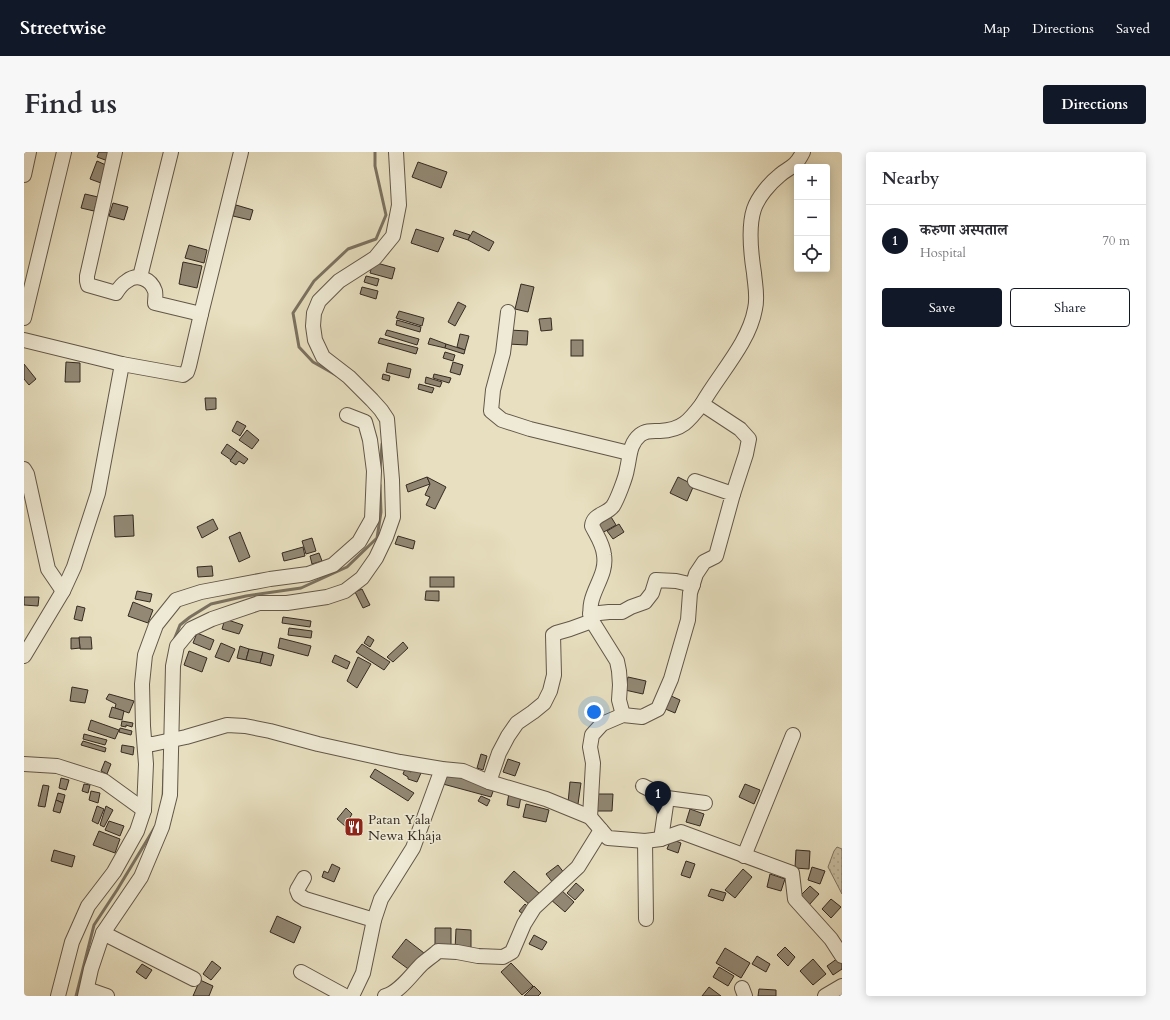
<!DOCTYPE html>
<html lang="en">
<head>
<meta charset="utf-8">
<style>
	body { margin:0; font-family:Cardo,"Noto Serif Devanagari",serif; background:#f7f7f7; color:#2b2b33 }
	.controls { position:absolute; right:12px; top:12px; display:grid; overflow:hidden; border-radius:4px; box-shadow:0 2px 10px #0003 }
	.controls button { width:36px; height:36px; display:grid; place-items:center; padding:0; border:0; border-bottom:1px solid #e1e1e2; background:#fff; color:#2b2b33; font:20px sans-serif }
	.you { position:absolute; left:570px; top:560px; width:14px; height:14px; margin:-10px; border:3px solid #fff; border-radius:50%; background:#1a73e8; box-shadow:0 0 0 6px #1a73e833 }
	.badge { display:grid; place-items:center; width:26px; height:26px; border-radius:50%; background:#111827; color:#fff; font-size:13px; font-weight:700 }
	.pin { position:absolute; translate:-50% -33px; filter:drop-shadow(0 1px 2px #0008) }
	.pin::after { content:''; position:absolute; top:21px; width:14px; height:12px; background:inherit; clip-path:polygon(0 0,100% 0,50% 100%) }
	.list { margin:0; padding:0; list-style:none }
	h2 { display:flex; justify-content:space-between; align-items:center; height:52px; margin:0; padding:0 16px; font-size:17px }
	h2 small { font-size:13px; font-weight:400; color:#7c7c81 }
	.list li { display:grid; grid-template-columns:26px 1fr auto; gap:12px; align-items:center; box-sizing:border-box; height:72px; padding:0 16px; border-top:1px solid #e1e1e2 }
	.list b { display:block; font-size:15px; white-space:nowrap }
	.list p { margin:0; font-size:13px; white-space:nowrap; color:#7c7c81 }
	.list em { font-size:13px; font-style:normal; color:#7c7c81 }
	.actions { display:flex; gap:8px; padding:12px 16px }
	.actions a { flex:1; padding:9px 0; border:1px solid #111827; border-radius:4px; text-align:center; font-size:14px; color:#111827 }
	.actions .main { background:#111827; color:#fff }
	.icon { flex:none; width:22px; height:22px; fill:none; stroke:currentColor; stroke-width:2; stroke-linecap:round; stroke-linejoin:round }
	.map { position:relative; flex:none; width:818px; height:844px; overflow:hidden; border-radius:4px }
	header { display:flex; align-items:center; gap:24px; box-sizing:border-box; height:56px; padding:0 20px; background:#111827; color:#fff }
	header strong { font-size:19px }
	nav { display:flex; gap:22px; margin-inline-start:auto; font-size:14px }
	.intro { display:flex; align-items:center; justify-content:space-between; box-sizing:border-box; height:96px; padding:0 24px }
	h1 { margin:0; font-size:28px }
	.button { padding:10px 18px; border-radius:4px; background:#111827; color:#fff; font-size:14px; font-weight:700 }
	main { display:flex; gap:24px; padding:0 24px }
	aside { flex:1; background:#fff; border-radius:4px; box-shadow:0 2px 10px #0003 }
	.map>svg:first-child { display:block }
</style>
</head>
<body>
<header>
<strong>Streetwise</strong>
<nav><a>Map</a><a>Directions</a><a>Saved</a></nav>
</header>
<div class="intro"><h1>Find us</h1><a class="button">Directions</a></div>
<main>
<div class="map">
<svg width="818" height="844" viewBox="0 0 818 844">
	<defs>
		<pattern id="park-dots" width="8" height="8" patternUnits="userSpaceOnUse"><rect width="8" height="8" fill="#c9c0a4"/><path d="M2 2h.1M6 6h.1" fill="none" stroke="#ada58d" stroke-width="1.8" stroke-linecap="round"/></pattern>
	</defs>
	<rect width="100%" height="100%" fill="#e7dfbf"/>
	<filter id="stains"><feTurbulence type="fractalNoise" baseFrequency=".005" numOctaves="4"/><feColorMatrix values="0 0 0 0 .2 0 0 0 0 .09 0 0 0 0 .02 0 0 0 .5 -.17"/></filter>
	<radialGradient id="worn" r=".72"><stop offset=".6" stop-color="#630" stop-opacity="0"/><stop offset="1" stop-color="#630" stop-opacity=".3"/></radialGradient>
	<path fill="url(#park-dots)" stroke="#7f7563" d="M813,695L818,697V742L804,715L810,699Z"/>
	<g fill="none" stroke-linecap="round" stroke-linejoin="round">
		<g stroke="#7b7160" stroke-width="3">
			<path d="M312,223L289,210L275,195L269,161L290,129L324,97L352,87L362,63L351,14V0"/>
			<path d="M356,318L358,292"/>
			<path d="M150,488L156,473L166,465L187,452L222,444L277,436L323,415L353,386L357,360L356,333"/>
			<path d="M139,647L140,618"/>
			<path d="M52,844L70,773L93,738L131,675"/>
		</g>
	</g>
	<g fill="#928874" stroke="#352a22">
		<path d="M75,0H86L84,9L73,5Z"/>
		<path d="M73,9L84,14L77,31L66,27Z"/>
		<path d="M394,10L423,20L417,36L388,25Z"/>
		<path d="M61,42L74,45L70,59L57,56Z"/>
		<path d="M89,51L104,55L100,68L85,64Z"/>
		<path d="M212,53L229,58L226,68L209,64Z"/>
		<path d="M392,77L420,86L414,100L387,91Z"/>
		<path d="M431,78L446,83L444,88L429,83Z"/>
		<path d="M449,79L470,90L465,99L444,88Z"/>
		<path d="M165,93L183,98L180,111L161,106Z"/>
		<path d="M159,110L178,114L173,136L155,132Z"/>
		<path d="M349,110L371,116L368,127L346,121Z"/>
		<path d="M342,124L355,127L353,134L340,130Z"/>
		<path d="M497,132L510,135L504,160L491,157Z"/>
		<path d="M338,135L354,139L352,147L336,142Z"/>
		<path d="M434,150L442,154L431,174L424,170Z"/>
		<path d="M375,159L400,166L398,174L372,166Z"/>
		<path d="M527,166L528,178L517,179L515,167Z"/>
		<path d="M373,168L397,175L396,180L372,173Z"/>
		<path d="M363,178L395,187L393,193L361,183Z"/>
		<path d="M485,178L504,179L503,193L484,192Z"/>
		<path d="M436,182L445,184L441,198L433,195Z"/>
		<path d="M356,186L394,196L392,202L354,191Z"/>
		<path d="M406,186L422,192L421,196L404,192Z"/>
		<rect x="547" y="188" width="12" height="16"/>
		<path d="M422,192L441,198L440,202L421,196Z"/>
		<path d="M421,200L431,203L429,209L419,206Z"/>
		<path d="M42,210L56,211V230H41Z"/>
		<path d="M429,210L439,213L436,223L426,220Z"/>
		<path d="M364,211L387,217L385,226L362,220Z"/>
		<path d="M0,212L12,227L5,233L0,227Z"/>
		<path d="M359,222L366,224L365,229L358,227Z"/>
		<path d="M410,222L427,226L425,231L409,226Z"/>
		<path d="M402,225L418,230L416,235L401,231Z"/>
		<path d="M395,232L410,236L408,241L394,237Z"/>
		<path d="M181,246H192V257L182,258Z"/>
		<path d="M213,269L222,274L216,284L208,279Z"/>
		<path d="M223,278L235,288L228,297L215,288Z"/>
		<path d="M203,292L213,299L207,308L197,301Z"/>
		<path d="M213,299L224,307L220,312L215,309L212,313L206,309Z"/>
		<path d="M403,325L406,332L384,340L382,333Z"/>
		<path d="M403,325L422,335L411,357L402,353L406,345L401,343L406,332Z"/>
		<path d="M654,325L670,333L663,349L646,341Z"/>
		<path d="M584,360L592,373L578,381L570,369Z"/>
		<path d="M109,363L110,384L91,385L90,364Z"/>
		<path d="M189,367L194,377L178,386L173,375Z"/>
		<path d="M595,372L600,380L589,387L583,379Z"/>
		<path d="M216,380L226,405L215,410L205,385Z"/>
		<path d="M374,384L391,389L389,397L371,392Z"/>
		<path d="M288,386L292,399L282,402L278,389Z"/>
		<path d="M279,395L281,404L260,409L258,401Z"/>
		<path d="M295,401L298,409L288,412L286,404Z"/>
		<path d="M188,414L189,424L174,425L173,415Z"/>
		<rect x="406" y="425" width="24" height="10"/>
		<path d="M338,437L346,453L339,456L331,440Z"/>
		<path d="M113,439L128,442L126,450L111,447Z"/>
		<path d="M402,439H415V449L401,448Z"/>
		<path d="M0,445H15L14,454L0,453Z"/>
		<path d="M109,450L129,458L124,471L104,464Z"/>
		<path d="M53,454L61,456L58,469L50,467Z"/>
		<path d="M259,465L287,469L286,475L258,471Z"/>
		<path d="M201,467L219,473L215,482L198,477Z"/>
		<path d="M265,476L288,479L287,486L264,483Z"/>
		<path d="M173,481L190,488L186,498L169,491Z"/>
		<path d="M344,484L350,488L346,495L340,491Z"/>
		<path d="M55,485H67L68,497H56Z"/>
		<path d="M47,486H55L56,496L47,497Z"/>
		<path d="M256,486L287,494L284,504L254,496Z"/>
		<path d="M379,490L384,496L369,510L363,505Z"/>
		<path d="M197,491L211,497L205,510L191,505Z"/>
		<path d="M338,492L366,510L360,518L332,500Z"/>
		<path d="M216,494L225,497L222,508L213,506Z"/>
		<path d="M225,497L239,500L236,511L222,508Z"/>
		<path d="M165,499L183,506L178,520L160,513Z"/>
		<path d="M239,500L250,503L247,514L236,511Z"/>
		<path d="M311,503L326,510L323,517L308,510Z"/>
		<path d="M334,505L347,512L333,536L323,529Z"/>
		<path d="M604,525L622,529L619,542L601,538Z"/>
		<path d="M48,535L64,538L61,551L46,549Z"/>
		<path d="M85,542L110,549L105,561L91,556L92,552L82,547Z"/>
		<path d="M645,543L656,548L651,561L639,556Z"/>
		<path d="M88,555L100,559L98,568L85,565Z"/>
		<path d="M67,568L95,578L91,587L64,578Z"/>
		<path d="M98,569L109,571L108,575L102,573V575L97,574Z"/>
		<path d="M96,576L108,579L107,583L95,580Z"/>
		<path d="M60,582L83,588L81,593L59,587Z"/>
		<path d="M59,589L82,596L81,600L57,593Z"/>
		<path d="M98,593L110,595L109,603L97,600Z"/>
		<path d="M457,602L463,604L459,618L453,616Z"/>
		<path d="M484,607L496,611L491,624L479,620Z"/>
		<path d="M81,609L87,612L83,622L77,619Z"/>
		<path d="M351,617L390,641L384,649L346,625Z"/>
		<path d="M381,617L387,620L388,617L397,621L393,630L384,627V625L379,622Z"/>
		<path d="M422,621L471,634L467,645L419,632Z"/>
		<path d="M37,626L45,628L42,638L35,636Z"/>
		<path d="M546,630L557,631L554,652L544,651Z"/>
		<path d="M60,632L66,633L64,641L58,639Z"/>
		<path d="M721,632L736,638L730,652L715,645Z"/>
		<path d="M19,633L25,634L21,655L14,654Z"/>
		<path d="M67,639L76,641L74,651L65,648Z"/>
		<path d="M34,641L41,643L39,651L32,648Z"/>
		<path d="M485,641L497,644L495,656L483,653Z"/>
		<path d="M571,642H589L588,659H571Z"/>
		<path d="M457,644L466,648L463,654L454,649Z"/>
		<path d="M32,648L39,651L36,661L29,659Z"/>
		<path d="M502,652L525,658L522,670L499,665Z"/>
		<path d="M73,654L80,657L74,672L68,669Z"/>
		<path d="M82,654L89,658L80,675L76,673Z"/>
		<path d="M322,656L328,662L321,674L313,667Z"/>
		<path d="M666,657L680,662L676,674L662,670Z"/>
		<path d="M85,669L100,674L96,684L81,678Z"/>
		<path d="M75,679L96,687L91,701L69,693Z"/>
		<path d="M647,687L657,691L654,701L643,697Z"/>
		<path d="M30,698L51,704L48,715L27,709Z"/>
		<path d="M772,698L786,699L785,717L771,716Z"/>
		<path d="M662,709L671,712L666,726L657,723Z"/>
		<path d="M308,712L316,716L310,730L298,725L300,719L304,721Z"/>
		<path d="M534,713L541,722L529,731L522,722Z"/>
		<path d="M788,715L801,719L796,732L784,728Z"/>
		<path d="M719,717L728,725L711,746L701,738Z"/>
		<path d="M490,719L516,742L506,753L480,730Z"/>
		<path d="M746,722L761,727L757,739L743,735Z"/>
		<path d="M552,731L560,738L551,748L543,741Z"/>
		<path d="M786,734L795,742L785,753L776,744Z"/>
		<path d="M536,737L550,750L541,760L526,747Z"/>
		<path d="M687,737L702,741L699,749L684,744Z"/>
		<path d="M807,747L817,755L807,766L798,757Z"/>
		<path d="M501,752L505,756L499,762L495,759Z"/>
		<path d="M253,764L277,775L270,791L246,780Z"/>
		<path d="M411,776H427V799L411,798Z"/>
		<path d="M432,777L447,778V798H431Z"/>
		<path d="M510,783L523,790L518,798L505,792Z"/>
		<path d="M382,787L400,801L387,819L368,805Z"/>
		<path d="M761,795L771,805L764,814L753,803Z"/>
		<path d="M701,796L726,811L717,826L692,811Z"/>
		<path d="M733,804L746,812L742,820L728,812Z"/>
		<path d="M814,806L818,812V817L809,823L803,814Z"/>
		<path d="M789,807L802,822L789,833L776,819Z"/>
		<path d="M188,809L197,816L187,828L179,822Z"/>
		<path d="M487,811L509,834L498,843L477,820Z"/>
		<path d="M118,812L128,818L122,827L112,820Z"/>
		<path d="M695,815L710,824L704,834L689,825Z"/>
		<path d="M176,828L189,834L185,844H169Z"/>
		<path d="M510,834L517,841L514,844H500Z"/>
		<path d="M685,835L697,844H678Z"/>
		<path d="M735,837L752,838V844H734Z"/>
	</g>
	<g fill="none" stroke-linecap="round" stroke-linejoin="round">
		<defs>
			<g id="minor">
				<path d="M91,0L63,124V129L64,133L92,141C95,136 98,132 103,129C113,121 127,127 131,139C132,142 131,148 131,151L177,162"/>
				<path d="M0,23L5,0"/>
				<path d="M116,125L147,0"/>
				<path d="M484,160L479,201L469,238L467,259L478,268L506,277L605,301"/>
				<path d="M0,166L40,0"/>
				<path d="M0,188L98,212L159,223L163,220L165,214L177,162L217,0"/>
				<path d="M0,317L3,322L24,417L39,439"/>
				<path d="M709,342L722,302L725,287L716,277L678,252C695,222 725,191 731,157C734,145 731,133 730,121C727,102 724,75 730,57C734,45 746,31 756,23C760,19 766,17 771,12C774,9 777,4 779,0"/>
				<path d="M566,462L585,460H598L607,455L621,450L628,441L632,428L652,429L669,433"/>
				<path d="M568,469L593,509L595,519L596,533L595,548L599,563"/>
				<path d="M0,504L39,439L50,415L74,341L98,212"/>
				<path d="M121,592H129L162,585L203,573L221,574L246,579L294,592L376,610L418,617L439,619L465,630L522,647L566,665L584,686L621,689L637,687L657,680L768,721L771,747L807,787L818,804"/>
				<path d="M0,612L33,614L80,629L120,658"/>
				<path d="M465,630L475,601L484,584L493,571L509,560L520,551L526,539L530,523L529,483L532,481L546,477L568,469C560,443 584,427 580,403C579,392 573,384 568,374C569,362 582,363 589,354C593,348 602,325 603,317C606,305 605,292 616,283C622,278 629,279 636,279C658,278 665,269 678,252"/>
				<path d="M619,634L643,646L681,651"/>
				<path d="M566,665L569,611L566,595L568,583L578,572L599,563L618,565L634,557L647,527L664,468L666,441L672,422L680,410L692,404L709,342L671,329"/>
				<path d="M637,687L643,646"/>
				<path d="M621,689L622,767"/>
				<path d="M720,704L769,583"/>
				<path d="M280,726L273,738L275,743L281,747L350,768"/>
				<path d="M79,781L170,827"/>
				<path d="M277,820L321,844"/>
				<path d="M718,836L721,844"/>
				<path d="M63,837L83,844"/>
				<path d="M34,844L48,790L64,754L90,720L113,679L120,658L122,612L119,574L118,532L121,503L132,473L152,448L177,440L246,427L284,422L309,413L335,390L348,367L350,319L346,288L341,270L323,263"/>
				<path d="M61,844L67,817L79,781L117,725L138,675L146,643L149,514L153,494L167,477L188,467L235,451H263L303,445L321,439L338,426L352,406L362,385L369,365L368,328L363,267L357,258L348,248L325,225L299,205L291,188L289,174L290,161L295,149L315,129L351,106L369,84L375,53L372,0"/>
				<path d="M328,844L339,821L350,768L357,747L389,696L418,617"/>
				<path d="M361,844C375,841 388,822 397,813C402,808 409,804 414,799L433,800L454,804L479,805L488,800L500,772L510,756L554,715L577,678"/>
				<path d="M801,844L818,834"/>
			</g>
		</defs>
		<use href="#minor" stroke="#625749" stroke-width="16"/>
		<use href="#minor" stroke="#efead5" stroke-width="14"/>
	</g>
	<defs>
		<symbol id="restaurant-square" viewBox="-11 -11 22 22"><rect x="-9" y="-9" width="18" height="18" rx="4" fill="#8f2418" stroke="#efead5"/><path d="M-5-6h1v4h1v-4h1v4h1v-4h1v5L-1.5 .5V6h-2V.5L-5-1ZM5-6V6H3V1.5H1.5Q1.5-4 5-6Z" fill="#fff"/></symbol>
	</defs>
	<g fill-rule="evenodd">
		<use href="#restaurant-square" x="319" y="664" width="22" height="22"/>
	</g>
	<g text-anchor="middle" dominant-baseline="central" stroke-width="3" stroke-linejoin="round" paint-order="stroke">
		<g font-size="14" fill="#352a22" stroke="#efead5" text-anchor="start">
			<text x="344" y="667">Patan Yala<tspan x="344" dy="16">Newa Khaja</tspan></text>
		</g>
	</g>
	<rect width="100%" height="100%" filter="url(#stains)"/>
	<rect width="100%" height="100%" fill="url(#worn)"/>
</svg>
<div class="controls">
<button>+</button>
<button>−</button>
<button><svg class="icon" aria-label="locate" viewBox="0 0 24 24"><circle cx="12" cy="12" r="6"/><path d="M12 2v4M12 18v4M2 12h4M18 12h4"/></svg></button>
</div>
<div class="you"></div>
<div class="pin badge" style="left:634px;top:662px">1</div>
</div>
<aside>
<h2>Nearby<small></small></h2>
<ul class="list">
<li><span class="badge">1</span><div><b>करुणा अस्पताल</b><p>Hospital</p></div><em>70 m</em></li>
</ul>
<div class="actions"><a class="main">Save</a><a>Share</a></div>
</aside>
</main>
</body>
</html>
